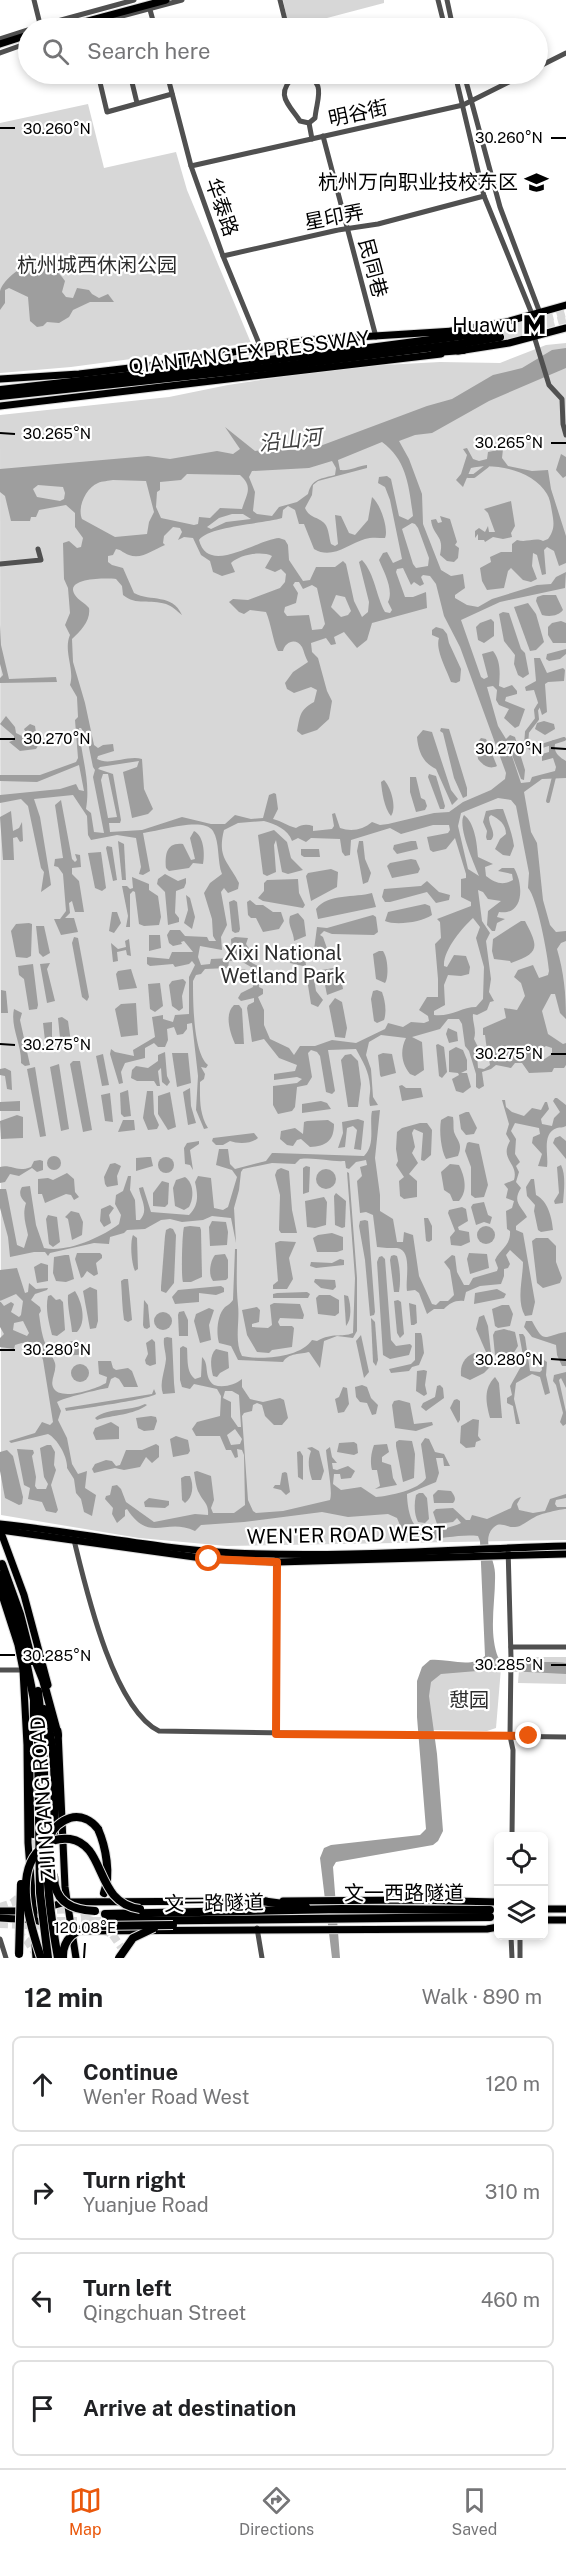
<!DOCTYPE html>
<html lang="en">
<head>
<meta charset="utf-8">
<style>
	body { margin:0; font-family:"Public Sans","Noto Sans SC",sans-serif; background:#f6f6f6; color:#202124 }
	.controls { position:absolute; right:18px; bottom:18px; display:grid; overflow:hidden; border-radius:9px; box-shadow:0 3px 9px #0003 }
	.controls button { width:54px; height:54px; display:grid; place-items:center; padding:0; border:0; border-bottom:2px solid #e0e0e0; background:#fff; color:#202124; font:30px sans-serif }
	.stop { position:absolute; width:18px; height:18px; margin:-14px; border:4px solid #ea580c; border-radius:50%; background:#fff }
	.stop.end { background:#ea580c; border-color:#fff; box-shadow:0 2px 6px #0008 }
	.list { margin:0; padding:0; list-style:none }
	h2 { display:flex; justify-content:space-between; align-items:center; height:78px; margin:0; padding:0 24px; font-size:26px }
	h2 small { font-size:20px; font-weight:400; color:#757577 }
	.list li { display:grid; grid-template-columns:39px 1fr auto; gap:18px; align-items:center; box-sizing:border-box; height:96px; margin:0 12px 12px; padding:0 12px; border:2px solid #e0e0e0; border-radius:9px }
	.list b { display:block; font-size:22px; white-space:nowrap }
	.list p { margin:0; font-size:20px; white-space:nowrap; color:#757577 }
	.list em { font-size:20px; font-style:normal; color:#757577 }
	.icon { flex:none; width:33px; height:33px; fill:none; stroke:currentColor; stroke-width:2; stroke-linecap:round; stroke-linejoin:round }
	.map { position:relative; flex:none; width:566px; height:1958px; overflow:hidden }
	.search { position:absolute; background:#fff; box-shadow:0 3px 9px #0003; left:18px; right:18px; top:18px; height:66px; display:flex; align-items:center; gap:15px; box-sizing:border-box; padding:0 21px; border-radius:33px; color:#757577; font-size:22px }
	.sheet { height:510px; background:#fff }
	nav { display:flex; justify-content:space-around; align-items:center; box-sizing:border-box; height:84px; border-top:2px solid #e0e0e0; background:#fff; font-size:16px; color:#757577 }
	nav a { display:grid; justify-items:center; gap:3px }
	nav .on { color:#ea580c }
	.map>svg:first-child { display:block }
</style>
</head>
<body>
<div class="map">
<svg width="566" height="1958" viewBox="0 0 566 1958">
	<rect width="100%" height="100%" fill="#fff"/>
	<g fill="#d7d7d7">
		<path d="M283,0H384V3L289,28Z"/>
		<path d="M88,104L104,168L176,152L187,190L251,343L71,367L0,373V123Z"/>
		<path d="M522,321L525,335L502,340L499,326Z"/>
		<path d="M360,341V343L290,355L195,364L194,362L278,346Z"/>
		<path d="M566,343V1540L227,1546L139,1538L1,1515L0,415L169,397L228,385L347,367L440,362L500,363L546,345Z"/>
		<path d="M520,1657H566V1684L518,1683Z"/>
		<path d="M501,1668L496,1728L487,1731L431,1730L427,1699L430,1681L438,1673Z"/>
		<path d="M271,1908L94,1914L90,1916L104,1920L271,1922L82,1925L80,1911Z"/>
	</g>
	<g fill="#9e9e9e" fill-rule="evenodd">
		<path d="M36,262C50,264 57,270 65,281L62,292L66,297L73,298L77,288L89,290L92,294L99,298L108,294L114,302H90L73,310L69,317L59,323L47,322L43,326L37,327L30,321L28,297L9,288L5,290V303L0,310C0,304 0,296 0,291C4,278 24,264 36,262Z"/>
		<path d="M566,348V368L489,401L432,433L415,435L399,441L409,459L422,494L423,524L441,570L451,576L463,574L465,588L455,595V598L467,605L478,607L492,599L537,585L551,584L556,577L566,572L565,588L500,602L461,620L481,677L484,679L488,677L482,654L493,651C501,661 500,674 499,686L504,688L512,685L517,691V694L506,697L505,701L525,709L519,726L515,728L504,718L509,709L499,705L496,700L497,690L493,686L487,687L498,726L506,739L510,735L515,737L525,770L524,780L521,779L509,747L521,783L530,782L532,777L555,771L556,767L553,758L542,761V754L549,752V745L553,740L556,741C552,751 558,756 566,761V778L542,779L524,792L531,832L537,843L543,900L550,925L556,932L566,931V941L561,943L557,949C564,973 566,994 566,1019L560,1013L555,994H551L542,1011L548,1034L563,1044L566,1043V1065L564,1068H554L552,1072L529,1073L522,1063H515L511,1068L496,1065L491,1069L482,1072L484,1086L479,1089L476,1087V1074L469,1051L465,1046L462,1024L459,1019H448L440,1029L412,1037L422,1042L424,1070L415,1076L410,1074C401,1063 400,1050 406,1038L381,1035L369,1042L366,1055L371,1069L373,1097L378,1105L370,1106C368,1099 371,1093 370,1086C369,1071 363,1062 356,1049L328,1050L335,1091L332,1094L326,1092L320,1056L317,1052L311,1050L308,1053L312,1077L307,1085L297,1087L295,1107L292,1111L278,1114L273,1105V1086L297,1083L302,1079L297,1077L274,1080V1074L295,1071L297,1065L279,1058L264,1039L252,1042L247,1008L248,1005L254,1002V998L241,1001L238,998L241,993L253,987L251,967L239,960L229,961L228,968L205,969L201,974L196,975L193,981C193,1000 193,1053 208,1065L206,1068L201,1067L205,1074L204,1079L200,1082C200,1099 199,1113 208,1128L204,1129L196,1110L198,1076L192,1023L187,1024V1029L183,1034L177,1035L174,1027L167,1029L168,1040L165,1047H158L154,1043L145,1048V1058L125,1063L121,1072L123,1083L119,1084L110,1054L111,1049L115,1052L134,1056L133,1050L155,1037L152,1017L163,1015V1019L173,1022L175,1015L189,1014V977L195,965L192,961L189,964L175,967L173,964L150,966L147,964V957L169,959L172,952H193L184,941L181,942L182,944L173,946L169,943L167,935L170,930H180L185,936L207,937L209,941H216L213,936L212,919L204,893L210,883L222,874C217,862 220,842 213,831C203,816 157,832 143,833L150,871L143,875L139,874L141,867L136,838L117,835L91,840L88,835L87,816L73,795L34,799L40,817L50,878L51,885L41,892L44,872L41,868L28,806L21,799L0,803V795L60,789L76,784L79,790L84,791L79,765L37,782L0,781V775H40L76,762L78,758L75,720L78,717L77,697L70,685C75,669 63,651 70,635L65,625L70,613L68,588L64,579L63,543L69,541L77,548L81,547L83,538L75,527V513L66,505L39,510L36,517H31L30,521H11L5,496L0,492V469L148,456L170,459L217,451L233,454L240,449L225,427L255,451L302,444L320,446L427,406L452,399L493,375L522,368L552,350ZM382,442C407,460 409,487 413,516L408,520L399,516L391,479L387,476L379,477L378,483L385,487L390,500L402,559L393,563L387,552L383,553L379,560C384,572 394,590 388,602L392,610L390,613L385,612C376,596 375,574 362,560L359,562L369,602L368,612L362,617L354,601L346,564L343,561L335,567H316L310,580L303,581L289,560L288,545L285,540L279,538C256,540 208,576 199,540C209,526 262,524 282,518L283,510L288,506L295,510L299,524H304L314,549C332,560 348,544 365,539C371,537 379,538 385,538C389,529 380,503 372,497L368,520L355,535L349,533L341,516L335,515L338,544L335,546L331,544C329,538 329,529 325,524C318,516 310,519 305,508L312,495L313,485L318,481L367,468V465C357,466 351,471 340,470L338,460ZM332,461L336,468L335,475C321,479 312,478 308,494L297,502L279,507L272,516L257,514L253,511L255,492L249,477L252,471L309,468ZM187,474L240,475C254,487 246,495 242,509L220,508L210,518L199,517L198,524L194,525L161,518L156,507L157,492L160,490V482L181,480ZM113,480L146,481L154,512L149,522L147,534L115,537L82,519C77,507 86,488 98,483C102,481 109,481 113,480ZM38,485L63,487L65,493L64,499L60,501L37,497L33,489ZM232,514H243L251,519L226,522L211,529L207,527L219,518ZM412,523L415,524L418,528L429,558L428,566L416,568L413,564L402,529ZM173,527L180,528L182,532L178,540L184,537L193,538L201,555L210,561L213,572L222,576L235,572L231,563C240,554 262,551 272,556L265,568L275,572L281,569L286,574L285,582L280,588L248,600L233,599L229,602L239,612L244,614L250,610L266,612C271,623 273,642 278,651H283C285,642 296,637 302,647C304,651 305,657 308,662L293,672L285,683L287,689L294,693L311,687L317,690L314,702C299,710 300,717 297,731L302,735L317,730L329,719L332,701L327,691L318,658L312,652L311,643L326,638L331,645L336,644L334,637L344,632L357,648L367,640L372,623L427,608L426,592L413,597H405L396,572L397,569L403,568L411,585L414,582L420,586L424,584L421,577L423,575L430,576L436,584L444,616L460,647L506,773L505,779L491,790L463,802L449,812L434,813L388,824L380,825L372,822C363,830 351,832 340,828L335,813L332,814L334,826L332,829L313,831V826C307,824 302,824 296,828C287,826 282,821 273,819L278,809L276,794L274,793L269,795L263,818L251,819L235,815L225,824H211L182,817L142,830L110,832L109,823H120L121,820L113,774L98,769L100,767L139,761L137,767L123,772L132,818L148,814L153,809L144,789L142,759C128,755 109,766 97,759L98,756L114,751L113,744L103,745L98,748L94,745L85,703L73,662L72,639C81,631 91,620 89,608C85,603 78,600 75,595C63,577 109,578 116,579L122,586L123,595C136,606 150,599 166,604C172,606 177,611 182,615C172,593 151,602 134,593L123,568L112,565L108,562V556L113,555L116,549C122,550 123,553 129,555C142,560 154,549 165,545L163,543L164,536ZM295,582H299L303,589L312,585L317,588L325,624L322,629L312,630L309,615L287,616L284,612L285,607L296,603L298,593L293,585ZM336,595L345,597L351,611L348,615L341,617L331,607ZM79,728H81L87,738L93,767L95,770L93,777L104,833L94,832L91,813L86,809C91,781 81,756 79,728ZM103,774H108L117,817L108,818L101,780ZM498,798L511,800L516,806L529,873L528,888C537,897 548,956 549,971L548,975L539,978L533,965L518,970L514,977L521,983L525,996L517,1010L504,1008L506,1018L483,1028V1035H485C486,1045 488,1055 490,1065L484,1069L478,1068L477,1055L480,1051L474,1039C477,1030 472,1022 473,1014L477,1015L487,1010L490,1002L494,1001L489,992L491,979L486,941L490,933L482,921L478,890L483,892L488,899L501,901L488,911L487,925L492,931H495L497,923L505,919L497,917L499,912C524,916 524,885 514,868H502L498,871L512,874L513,880C503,886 495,883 486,876L485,867L493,864L478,857C477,844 475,823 464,815C457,826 474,863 479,876L468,869L458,826L461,813ZM264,821C275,824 288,829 292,841L298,838L306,842L311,838L340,839L342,852L345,856L350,855L351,840L390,828L401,834L433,825H449L450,830L448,833L427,837L430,850L433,852L446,849L455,838L466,874V878L461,879V897L471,902V906L437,919L440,922L441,938L435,944L438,979V997H427L419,1010L428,1016L429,1021L424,1023L411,1022L403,1027L388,1023L385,1029L356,1043L332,1040L315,1046H300L294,1055L289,1048L270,1039L264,1025V1010L258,997L263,994V989L259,987L260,967L252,963L250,950L246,944L248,938L235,937L231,939L232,958L211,959L210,964L201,965L198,957L200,946L222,950L221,937L227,925L221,892L224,888L228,893L238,889L239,883C228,861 217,858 224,830L238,823ZM473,918L480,927L476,938L484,967L483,999L476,1007C462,1007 451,1017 434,1015V1011L445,1005L444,985L448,975L461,976L469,974L470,967L466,956L454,955L447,967L444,966C443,950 463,927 473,918ZM546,1046L552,1048V1054L543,1060L536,1059L535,1053Z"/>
		<path d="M467,448L473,459L479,461L487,459L488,452L503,449L502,458L508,466L532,471L548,470L551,489L566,536V563L559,566L554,551L547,547L544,550L546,574L542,575L537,555L533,553L532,566L537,579L531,582L523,580L511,568L508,571L504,588L487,590L482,581L480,568L491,562L490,557L501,552H512V544L517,540C527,543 535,537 543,541L548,539C555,529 554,523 552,512C551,506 550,499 547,494C534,471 495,462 471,468L463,487L456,480L461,474L467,455L463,449Z"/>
		<path d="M561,454L566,457V476L563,478L556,470Z"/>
		<path d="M511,501L515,526L511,533L512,537L503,539L493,537L485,542L484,540H478V534L475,538V531L479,528L485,532L488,526L489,532H495L488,513L484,509Z"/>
		<path d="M440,516L450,519L457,542L455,545L459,548L458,558L454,562L447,561L440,555C445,535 433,537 431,520L436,519L438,523L442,522Z"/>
		<path d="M543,595H556L563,610C558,616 550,617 542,615L536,601L537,597Z"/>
		<path d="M528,603L536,614L544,642L536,650L530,651L514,607Z"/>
		<path d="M503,612L509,613L521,649L525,653L529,674L523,678L518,675L514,664L515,655L504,641L499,614Z"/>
		<path d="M491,619L494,622V636L484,643L478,640L476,627L480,623Z"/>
		<path d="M561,621L566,623V643H553L548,635V627L552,623Z"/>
		<path d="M0,625L1,645L9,679L56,677L57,682L0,683V678L3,675L0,664Z"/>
		<path d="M436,627L443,629L447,634L449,643L461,669L460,681L456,683L451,682C447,670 435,650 439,638L432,635V630Z"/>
		<path d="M566,649V654L560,659L549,661L546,659L547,654Z"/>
		<path d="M534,658H540L547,673L563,668L565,670L564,681L548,682L545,684L547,712L542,715L534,690L526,691L525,687L536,681Z"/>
		<path d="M6,716L15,727L16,733L24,737L27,735L24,729L30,724L35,726L38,746L36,749L20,751L9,742L14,740V736L0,724Z"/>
		<path d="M544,721L554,724L555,729L545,735L535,729L537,723Z"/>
		<path d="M441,728L449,729L467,788V796L463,798L454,778L443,733L440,731Z"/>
		<path d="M423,730L432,732L451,790L458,799L452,805L436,769C423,763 418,751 417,737Z"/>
		<path d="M481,738L486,739L497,766C489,770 483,765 478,759L476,744Z"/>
		<path d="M429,774L436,776L445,806L444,809H440L428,777Z"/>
		<path d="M410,777H416L421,798L425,800L427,806L425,810L416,812L410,792Z"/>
		<path d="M384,780C391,787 397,808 391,816C384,808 382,792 381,782Z"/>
		<path d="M61,800L72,859L75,862L77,860L75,854L80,855L81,867L72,868V874L79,881L84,912H75L72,901L69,903L70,913L65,918H74L78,932L61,935L54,919H60L66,911L63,874L58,867L54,866L55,859L63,858L55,805Z"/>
		<path d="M497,809H503C507,821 512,832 514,846L510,856L503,855L495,849L500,839L506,834C506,824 499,819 491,815L489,817C489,827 497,833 491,840H487L486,837L487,831L483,822L486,811Z"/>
		<path d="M11,811L13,831L19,828L22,822L23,841L20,842L17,837L13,838L14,860H3L0,817Z"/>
		<path d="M274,830L287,842L291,858L303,870L288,874L282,872L276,840L274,845L276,872L267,876L263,874L258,835Z"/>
		<path d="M194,831C204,836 205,854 203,864L193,863L189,868L169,871L166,868C165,855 166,842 183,844L191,860L195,859L190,838Z"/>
		<path d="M118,841L124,844L126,880H122Z"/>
		<path d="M359,841H363L365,859L371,873L368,882L363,884L357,851Z"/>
		<path d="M411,841H416L418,849L397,854L393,849L394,845Z"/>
		<path d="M107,846L112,847L117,880L113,881L106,848Z"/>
		<path d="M301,849H319L320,857H304L301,855Z"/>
		<path d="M101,852L106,888L102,891L95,888L88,853Z"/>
		<path d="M411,859L416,860L420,869L418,873L392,878L387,866L390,863Z"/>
		<path d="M331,869L338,872L337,887L311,901L306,876L308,873Z"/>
		<path d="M165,874L178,881L186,878V883L184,888L176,891L175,913L179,918V922L168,925L165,892L157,884L158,879Z"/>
		<path d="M132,877L149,884V890L158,896L161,917L159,925L144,926L139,924L135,892L133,891L130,894V927H126L128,916L122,886H127L130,889L133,888Z"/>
		<path d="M298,879L299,893L305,905L303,908L263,901L258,898L264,891V883L267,880Z"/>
		<path d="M427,881L439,892L450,895L449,900L436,903L427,892L390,902H385L382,897L384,889L421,886Z"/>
		<path d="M372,893L376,907L318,919L316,909C328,893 355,898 372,893Z"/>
		<path d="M186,895L190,898L195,917L192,929L184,923L188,910Z"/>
		<path d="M234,900L237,902L240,929L239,932L235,933L232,931L229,902Z"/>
		<path d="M250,900L256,905H263L273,912H281L284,921L279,929L263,932L256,918H251L248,915L247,902Z"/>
		<path d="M425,904L430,906L432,915C422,922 396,926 385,921L388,912Z"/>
		<path d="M112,912H117L121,923L114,933L109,931Z"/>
		<path d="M298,913L304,920L306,936L294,941C294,932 287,925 290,916Z"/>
		<path d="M373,915L376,917L378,932L374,935L332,934L324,931L320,935L323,937L328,951L321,957L314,950L317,927L327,928Z"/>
		<path d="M521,921H525C538,946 541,953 511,963L510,961L494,959L492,951L493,939Z"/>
		<path d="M29,923L32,924L31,956L27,958L16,957L11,931L16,924Z"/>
		<path d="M36,926H44L50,953L43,957L39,953Z"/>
		<path d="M149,935H160L161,948L149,951Z"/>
		<path d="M74,937L78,938L89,997L87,1001L82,997L72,943Z"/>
		<path d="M129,939L131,956L127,955L126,950L117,952L118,961L113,962L111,943L118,949L126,947L125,941Z"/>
		<path d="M303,949L306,965L303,966L290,963L293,952Z"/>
		<path d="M379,951H383C388,958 389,977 385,983L376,979L373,954Z"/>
		<path d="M50,963L47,969L55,1001L47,1003L40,964Z"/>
		<path d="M33,964L38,1005L37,1009L29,1010L24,979L19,975L18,966Z"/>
		<path d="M339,967L343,989L327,995L322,970Z"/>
		<path d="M131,969L137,988L119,990L116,974L118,971Z"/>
		<path d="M245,969L247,972L245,976L226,981L223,978L222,974Z"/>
		<path d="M310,972L313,973L316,991L323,1000L318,1007L311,1004L306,973Z"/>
		<path d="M183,979L186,982L182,996L183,1008L179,1011L172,1006L169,985L172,981Z"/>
		<path d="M160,983L163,1006L155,1012L150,1009L148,984Z"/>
		<path d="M1,990L6,991L8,1013H1Z"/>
		<path d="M377,990L382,992C385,1000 387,1012 384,1020L377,1023L374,1021L371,999L373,991Z"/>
		<path d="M335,998L342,1002L347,1028L345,1038L335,1037L329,1006Z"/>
		<path d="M136,1003L138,1035L121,1037L115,1009L121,1004Z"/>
		<path d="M234,1005H239L242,1009L244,1044H235C230,1033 224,1014 234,1005Z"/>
		<path d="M14,1009L22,1013L20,1020L30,1065L25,1066L21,1063C22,1045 10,1027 14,1009Z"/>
		<path d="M62,1017L68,1021L71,1042L66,1049L61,1048L58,1018Z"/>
		<path d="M52,1022V1048L48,1050L46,1049L43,1023Z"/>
		<path d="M448,1028L457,1032L458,1041L449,1043L446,1034Z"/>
		<path d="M438,1044L444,1047L447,1072L442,1078L439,1076L436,1045Z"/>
		<path d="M456,1047L463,1050L467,1060V1070L461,1073H467L471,1087L463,1093L456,1091L452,1079L459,1075L458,1073L449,1072V1051Z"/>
		<path d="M165,1052L167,1076L170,1082L167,1086L162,1082L161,1068L158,1071L160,1086H157L154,1081H137L131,1078L132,1070L136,1066L148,1068L158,1061V1055Z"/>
		<path d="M172,1053H188L191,1083L177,1087Z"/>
		<path d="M383,1053L392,1054L396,1073L381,1077L380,1075L378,1055Z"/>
		<path d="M103,1054L109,1085L102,1086L96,1056Z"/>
		<path d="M351,1054L358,1061L361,1084L358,1107H348L341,1060L345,1055Z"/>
		<path d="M73,1061H80L92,1130L83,1132L70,1064Z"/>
		<path d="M59,1064L69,1129L61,1131L50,1067Z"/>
		<path d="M35,1067L46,1136L40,1137L27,1069Z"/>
		<path d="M5,1068L11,1071L12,1090L7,1089L5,1076L0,1075V1069Z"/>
		<path d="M402,1085L406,1088H421L423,1097L402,1101L399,1086Z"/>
		<path d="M190,1088L191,1106L196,1123L188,1125L183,1092Z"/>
		<path d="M128,1090L131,1116L124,1117L121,1114L120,1093Z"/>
		<path d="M147,1091H153L154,1114L159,1125L157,1129L148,1130L143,1118Z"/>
		<path d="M170,1092L176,1127L168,1130L158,1114V1096Z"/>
		<path d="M110,1093L113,1122L105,1121L101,1095Z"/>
		<path d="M555,1098H557L566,1105V1126C563,1128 560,1127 557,1128C541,1133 549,1156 547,1167L538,1166L542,1154L532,1143L533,1137L540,1134L539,1128L515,1123L511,1131L516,1139L515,1154L520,1162L516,1166L519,1172L516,1182L521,1188C512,1202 521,1206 527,1217L516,1226V1230L523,1233L535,1302L532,1315L525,1316C516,1300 523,1279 523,1262L510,1250L506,1255L510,1264L508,1268L504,1269V1276L501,1284L480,1286L466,1292L464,1301C455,1300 450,1303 444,1309H434L427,1314L419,1293L415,1290L407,1291C405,1280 413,1250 397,1248C390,1248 384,1248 377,1247L373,1215L366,1212L360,1213L357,1181L362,1176L360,1167L367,1165L366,1160L356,1162L349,1169L346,1168L345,1161C330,1162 315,1157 300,1159L295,1164L272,1163L243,1169L241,1172L239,1190L234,1208L236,1243L231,1218L212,1216L203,1220L182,1222L170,1219L161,1220L145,1229L127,1230L124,1233L110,1237L109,1244L94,1243L50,1253L48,1256L45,1252H34L10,1257L8,1237L0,1208V1189H6L7,1193L17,1245L24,1248L28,1235C26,1224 22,1215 26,1203C21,1199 18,1193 22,1187L30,1186L36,1225L44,1248C67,1253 102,1237 119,1224L121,1215L115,1204L116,1195L123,1191L128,1176H131L130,1190L135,1200L136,1220H140C149,1210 141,1200 139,1188L143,1187L151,1212L189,1215C199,1205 198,1195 195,1182L198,1176L211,1178L214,1208L223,1210L228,1207L237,1177L232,1170L216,1165L219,1149H228L230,1164L235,1169L266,1161L272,1153H275L364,1156C376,1145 369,1125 372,1111L380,1110L375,1158L380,1195V1211L393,1219L397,1242H403L404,1232L413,1235L419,1276L432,1304L436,1305L440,1301H448L454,1295L450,1270L444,1262L452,1255L455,1256L457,1272L464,1285H469L473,1278L497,1271L498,1268L495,1260C500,1249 511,1246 510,1231L507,1229L506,1211L512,1208L514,1201L506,1198L508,1189L504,1184L514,1180C519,1163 499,1160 510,1141L506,1134L509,1124L502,1100H505L506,1107L512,1112L524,1116L532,1108L541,1110L545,1102H547L549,1109L541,1119L542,1124L552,1126L554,1118L560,1112L553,1101Z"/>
		<path d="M20,1101V1111H0V1102Z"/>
		<path d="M321,1101L327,1103L331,1109L302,1113V1104Z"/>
		<path d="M466,1112H469L477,1128L474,1134L466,1135L461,1129L459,1115Z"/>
		<path d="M17,1115L23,1117V1138L1,1139L0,1121Z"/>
		<path d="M448,1116L453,1117C454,1122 453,1128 454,1132C458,1142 463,1144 458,1156L446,1159C441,1150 439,1131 441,1120Z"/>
		<path d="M358,1119L364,1121L361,1150L354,1149L357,1130L353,1126L347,1128L345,1147L338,1148L343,1133L342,1122Z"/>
		<path d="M123,1120H134L135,1130L118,1132Z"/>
		<path d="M328,1120L334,1124C334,1141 326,1146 310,1147L301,1139L297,1140L293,1146L287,1145L280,1139L281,1131L295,1128L303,1134L304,1122L307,1121Z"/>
		<path d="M420,1123H427L432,1130L431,1155L424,1161L421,1160L423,1133L414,1129L412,1133L415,1147L412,1153L418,1163L409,1174L417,1181V1197L404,1199L400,1196L399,1181L404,1177L396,1165L398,1161L396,1149L397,1132L402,1128Z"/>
		<path d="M254,1133L258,1138C251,1144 238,1144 230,1141L223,1145H216L212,1141L213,1138Z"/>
		<path d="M560,1136L566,1141V1159L553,1143L555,1138Z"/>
		<path d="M199,1141V1144L190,1150L193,1170L190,1165L185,1164L184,1148L187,1143Z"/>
		<path d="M469,1142L479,1144L488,1185L484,1197L475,1198L471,1195V1167L465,1151L467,1143Z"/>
		<circle cx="54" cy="1163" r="7"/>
		<path d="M148,1157H151L153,1166L136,1171V1158Z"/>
		<circle cx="166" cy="1165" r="8"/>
		<path d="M40,1160L43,1161V1170L37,1172L32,1168L19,1176L10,1174L5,1182L0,1183V1167C12,1164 16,1173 31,1167L34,1161Z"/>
		<path d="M115,1163L121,1166L117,1176L118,1185L107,1187L105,1184L104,1177L110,1164Z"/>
		<path d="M450,1164L459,1165C465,1177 468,1191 459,1201H453L450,1194L444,1190L441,1172Z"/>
		<path d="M561,1165C566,1175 564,1190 563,1203L555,1204L554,1201L559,1193L557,1167Z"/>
		<path d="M306,1166L310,1167L309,1192L303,1194V1168Z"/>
		<path d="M281,1168L289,1171L292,1210L297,1233H281L279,1230L280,1195L275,1175L277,1170Z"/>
		<circle cx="326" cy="1179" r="10"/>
		<path d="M347,1172L349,1173L357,1278V1331L353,1338L337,1336L324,1341L320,1368L309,1352C301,1354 288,1353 283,1362L238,1360L231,1346L219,1343C216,1333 217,1315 225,1307C228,1305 231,1303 233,1300L235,1249H237C237,1270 236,1285 238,1305C240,1322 234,1341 242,1356C261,1360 300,1358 312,1340L317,1341C333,1332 341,1338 353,1333L355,1278Z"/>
		<path d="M67,1173L74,1179L75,1192L79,1197L74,1200L71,1195L66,1194L45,1203L42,1194H38V1179L48,1178L53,1180Z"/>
		<path d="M185,1177C194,1183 194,1198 189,1207L184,1210L175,1206L173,1188L176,1180Z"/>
		<path d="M531,1179H534L536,1195C548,1201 552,1218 553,1230L541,1232L538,1230L534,1211L535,1205L527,1196L526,1187Z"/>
		<path d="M162,1181L169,1183L168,1204L165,1207L153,1206V1193Z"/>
		<path d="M336,1193L346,1201L345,1227L342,1228L335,1225L334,1196Z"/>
		<path d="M324,1197L327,1202L326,1225L315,1228L307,1227L305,1201Z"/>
		<path d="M484,1202L488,1215L492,1217L490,1224L484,1222L476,1225L471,1207L473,1204Z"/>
		<path d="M110,1205L114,1208L109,1215L111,1223L104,1227L100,1221L101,1209Z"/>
		<path d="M462,1207L466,1209L468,1221L458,1227L459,1230L469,1232L470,1242L461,1246L451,1245L450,1237L455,1231L448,1213L449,1210Z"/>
		<path d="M71,1211L79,1213L83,1222L82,1235L72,1240L68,1219L65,1217Z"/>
		<path d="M48,1215L57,1217L60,1242L53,1247L49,1244L46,1219Z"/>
		<path d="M424,1218H428L432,1226V1240L429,1242L426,1241Z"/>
		<path d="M365,1220L368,1221L369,1232L375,1312L374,1315L370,1316L365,1260L359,1226L360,1221Z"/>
		<path d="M212,1221L226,1222L228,1232L227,1245L210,1246L209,1227Z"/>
		<circle cx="486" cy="1235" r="9"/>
		<path d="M190,1226L200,1227L201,1230L202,1277L191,1282H183C181,1278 182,1234 184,1227Z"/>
		<path d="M170,1228L173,1229L176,1235L174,1283L166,1293L161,1291V1287L165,1236L166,1230Z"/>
		<path d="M332,1233L343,1237V1250L337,1252H317L313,1238L318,1235Z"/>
		<path d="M133,1235L137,1238L138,1269L135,1271C131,1262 130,1242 133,1235Z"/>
		<path d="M536,1238H548L556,1246V1262L562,1278L560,1283L543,1288L537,1283L532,1241Z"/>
		<path d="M280,1241L296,1242L289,1258L293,1279L287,1289H273V1285L278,1281L275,1243Z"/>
		<path d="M77,1253H100L102,1255V1258L96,1263L98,1274L94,1276L87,1271L83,1277L81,1278L75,1259Z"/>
		<path d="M469,1253L487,1254L489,1268L470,1274L467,1259Z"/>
		<path d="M225,1254L228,1260V1278L226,1280L213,1281C208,1275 210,1261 215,1255Z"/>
		<path d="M65,1255H69L74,1279L66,1282L56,1281L53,1273L54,1257Z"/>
		<path d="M394,1255L397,1256C400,1267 401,1281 399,1292H394L390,1260L391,1256Z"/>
		<path d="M382,1256L385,1259L391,1340L396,1346L410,1344L412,1346L409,1355L390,1359L383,1355L377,1262L379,1257Z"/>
		<path d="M340,1259L344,1260V1265L316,1268L310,1266L311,1262L332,1263Z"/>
		<path d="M41,1263L48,1265V1281L37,1283L34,1267Z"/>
		<path d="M17,1268L25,1293L28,1292L29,1283L36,1289L48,1288L47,1290L35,1294L31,1300L40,1307L41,1311L39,1314C40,1321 41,1330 43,1337C45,1346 52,1354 55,1363C57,1371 50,1380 53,1387C59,1402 96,1389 106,1383L107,1377L99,1374L98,1361H111L113,1368L116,1370L128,1368L132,1371L138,1387H124L119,1379L115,1377L111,1379L108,1388C100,1389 63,1398 57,1402L61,1411L58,1420L67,1438L72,1464L78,1474L87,1471L85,1488L96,1495L92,1516L84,1512L81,1499L76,1493L74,1479L67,1468C68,1458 58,1439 48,1434L11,1443L9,1441L35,1433L42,1422L50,1425L53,1422L43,1360L37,1344C32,1340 21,1343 15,1345L14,1349L0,1347V1338L4,1334L0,1327V1270ZM16,1294L23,1301L21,1315L19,1317L11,1312L14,1304L11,1302L4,1306L0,1301ZM23,1321L29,1333L27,1336L13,1330L14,1323Z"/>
		<path d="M124,1279H128L132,1320L128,1322L124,1320C122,1307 122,1294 121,1281Z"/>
		<path d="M315,1279L335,1280L336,1287L333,1290L321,1288L314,1282Z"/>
		<path d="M221,1286L224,1288V1292L216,1295L199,1293V1302L175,1304L172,1297L178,1290Z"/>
		<path d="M90,1287L97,1290L98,1321L96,1328L90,1329L83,1291Z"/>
		<path d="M497,1289L506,1294L504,1298L474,1304L475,1293Z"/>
		<path d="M75,1291C82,1302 87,1322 77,1332H72C71,1320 67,1306 68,1295Z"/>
		<path d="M307,1292L310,1294L308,1298H273V1294L277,1293Z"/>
		<path d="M51,1295L56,1300L60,1299L63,1302L65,1330L57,1336L52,1335C49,1323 45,1309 48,1296Z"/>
		<path d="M319,1295H330L339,1300V1313L335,1316L318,1314L316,1298Z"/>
		<path d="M344,1295L348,1296C351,1305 352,1319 346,1326Z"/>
		<path d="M144,1300L148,1305L150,1327L147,1329L144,1328L143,1325Z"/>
		<path d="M398,1300L401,1302L404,1334L400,1338L397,1333L394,1301Z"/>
		<path d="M274,1303L300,1304L304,1315L303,1319L280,1318L278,1322L280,1326H292L294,1328L292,1347L272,1350L269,1353L257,1352L247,1335L242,1310L257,1307L260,1310L259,1322L252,1324V1327L268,1328L272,1325L270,1305Z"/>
		<path d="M409,1303L416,1305L417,1323L414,1325H411Z"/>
		<path d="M502,1305H509L513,1314L510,1326L498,1328L495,1326L492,1309Z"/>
		<path d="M209,1308L214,1310L209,1325L211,1340L200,1343L194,1321L196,1314Z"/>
		<path d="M184,1311L188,1320V1336H179L178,1315L179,1312Z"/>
		<circle cx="163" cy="1321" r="9"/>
		<path d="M484,1315L488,1326L491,1353L486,1352L476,1329L479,1317Z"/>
		<path d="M371,1318L375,1322L378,1360L376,1366L373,1362Z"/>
		<path d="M526,1321H532C545,1345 543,1336 566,1332V1366H562L557,1355L556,1345L532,1337L524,1327Z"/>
		<path d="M504,1329L515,1332L518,1346L513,1354L501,1358L495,1355L493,1335L495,1331Z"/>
		<path d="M415,1333H421L422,1336L424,1353L419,1365L412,1367L409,1371L391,1373L389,1369L411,1364L415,1360Z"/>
		<path d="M519,1334H523L525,1337L530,1371L540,1372L542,1370L541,1364L534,1361L544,1360L547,1362L546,1375L550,1393L545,1395L540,1377L532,1374L516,1383L514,1399L520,1424H516L513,1406L507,1403V1398L512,1395L510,1386L524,1361Z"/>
		<path d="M361,1335L369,1372L364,1378L356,1341Z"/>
		<path d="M167,1337L172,1338L174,1383L175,1393L163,1394C159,1383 165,1371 166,1359C166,1352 163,1346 164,1338Z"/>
		<path d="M152,1339L155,1342L156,1364L150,1366L146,1364L145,1360L148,1354L146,1343Z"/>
		<path d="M77,1340L85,1344L88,1354L64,1356L63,1349L65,1343Z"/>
		<path d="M183,1346L187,1348C188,1359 186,1372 195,1379L201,1377L202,1357C210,1364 203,1377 214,1385C223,1388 235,1385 242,1379V1387L250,1399L263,1402L280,1398L284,1400L288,1418L282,1425H274L265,1416L262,1405L257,1403L253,1405L252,1411L244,1413L242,1416L248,1500L253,1511L256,1513L283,1511L330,1500C333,1492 327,1463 326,1450L330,1447L332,1457L337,1463H332L333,1469L337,1470L348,1466L355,1471L351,1478L341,1479L340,1474H334L333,1484L341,1490L361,1487L376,1497C389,1496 419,1490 426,1478L421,1444L425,1438L429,1439L435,1452L444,1454L450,1466H444L443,1458H436L439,1473L436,1482L407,1494C407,1502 409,1517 414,1524C422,1535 452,1528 461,1523L457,1518L453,1522L437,1524L433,1512L436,1509L453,1508L466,1520H470L472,1515L487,1519L511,1508C513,1502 514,1499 521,1497L517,1504L519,1510L533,1513L545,1511L550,1499L566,1494V1498L556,1500L555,1504L557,1507H566V1509C561,1509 539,1514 535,1517C529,1520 521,1527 515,1527C507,1528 500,1520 493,1528C481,1540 495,1560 495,1573C496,1599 488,1631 498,1657C519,1666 545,1660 566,1663V1674L489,1670L441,1674L431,1682L429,1696L437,1754L443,1831L438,1841L433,1845L336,1862L333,1867L340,1958H332L320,1858L324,1848L331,1845L420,1835L426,1829L417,1717V1681L422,1667L430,1660C447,1658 471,1669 485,1656L480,1541L478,1536C454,1533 424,1545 404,1535L397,1518L388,1514L348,1517L322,1512L244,1522L201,1525L195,1531C165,1517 150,1544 127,1509L125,1510V1516L117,1523L112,1514L113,1508L105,1499L106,1496L110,1495L112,1486L117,1485L121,1489L126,1502L154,1522L195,1514L208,1515C209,1503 203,1502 199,1493C196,1488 195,1478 194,1472L197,1471L211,1476L214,1500L211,1508L213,1513H234L245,1505L244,1455L242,1450L237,1449L238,1457L235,1458L231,1450H226L220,1436H196L192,1429L197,1422L220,1416L221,1396L217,1389L194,1384L190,1389L182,1387L180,1380V1348ZM225,1391H232L239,1395L241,1427H238L231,1417V1402L223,1398ZM235,1429L242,1439L240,1444L231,1445L227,1435Z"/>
		<path d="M216,1349L228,1352L229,1368L220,1373L217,1377L213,1376C211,1368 209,1355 216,1349Z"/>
		<path d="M474,1353L486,1357L490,1367L484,1373L470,1380L461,1376C460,1365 464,1357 474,1353Z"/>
		<circle cx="80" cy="1373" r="9"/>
		<path d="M424,1370L427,1371L425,1385L427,1394L424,1396L416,1391L417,1371Z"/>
		<path d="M566,1372V1388L561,1378L559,1380L566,1412V1424L563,1426L560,1422L563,1413L556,1385L553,1381L554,1375Z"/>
		<path d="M495,1377L499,1383L502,1418H490C486,1403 483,1389 495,1377Z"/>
		<path d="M362,1385L367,1387L371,1398L378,1405L376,1414L372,1415L367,1403L360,1402L356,1397L355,1387Z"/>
		<path d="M440,1385L443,1388L444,1398L426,1411L421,1407L423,1403L435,1397L437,1386Z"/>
		<path d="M343,1387L347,1388L349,1404L344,1412L338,1413L335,1399L339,1397Z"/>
		<path d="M154,1389L156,1394C151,1399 80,1409 66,1411L65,1408L152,1394Z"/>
		<path d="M457,1399L460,1401V1420L458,1423L450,1408L454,1400Z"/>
		<path d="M399,1400L410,1403L414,1424L432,1422L433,1425L416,1431L395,1428L392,1405L394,1401Z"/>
		<path d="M145,1404L147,1405C134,1415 112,1415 97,1420L95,1418C109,1407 129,1412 145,1404Z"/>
		<path d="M151,1416L156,1417L157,1421L154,1430L144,1431L138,1428L136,1418Z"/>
		<path d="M473,1419L479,1420L478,1436L481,1440L476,1442L475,1447L466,1448L460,1443L461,1426Z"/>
		<path d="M111,1422L119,1427V1439L96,1440L93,1433L95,1428Z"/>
		<path d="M176,1436L188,1440L190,1451L188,1454L173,1457L170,1439Z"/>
		<path d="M399,1440L412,1441L415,1454L414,1478L403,1482L396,1446V1442Z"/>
		<path d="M354,1442L357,1444L358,1453L354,1455L337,1452L339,1443Z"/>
		<path d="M156,1444L159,1446V1457L152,1463L146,1457L140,1467L124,1470L115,1468L94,1473L92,1469L95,1464L106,1460L112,1461L116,1466L120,1465L126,1450H142Z"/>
		<path d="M387,1444L389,1452L382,1457V1462L391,1465L393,1478L397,1485L375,1489L380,1486L377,1470H372C370,1462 371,1453 374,1445Z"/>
		<path d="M47,1445H51L55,1452L54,1465L56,1470L51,1485L58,1510L56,1513L46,1511L42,1502L28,1499L30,1488L24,1485L17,1449L33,1450L34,1453L32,1456L36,1477L35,1486L37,1489H46L48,1484L44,1477L40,1448Z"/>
		<path d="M312,1447L319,1451L324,1471L321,1480H312C309,1470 307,1461 311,1451L307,1448Z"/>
		<path d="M7,1450L13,1456L23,1497L22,1504L19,1505L5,1498L0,1471V1452Z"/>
		<path d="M300,1451L303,1456V1480L298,1477L297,1452Z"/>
		<path d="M285,1472L287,1473L290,1492L286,1495L281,1490L273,1488L275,1485H280L282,1473Z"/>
		<path d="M185,1476H190C194,1486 193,1497 185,1503L182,1500L181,1478Z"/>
		<path d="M438,1490L451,1491C454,1495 457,1499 453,1503H434L433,1495Z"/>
		<path d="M419,1493H423L427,1498L429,1519L425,1523L418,1522C414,1514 414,1504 416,1495Z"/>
		<path d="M149,1498L169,1501V1505L165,1508L145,1507L144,1502Z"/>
	</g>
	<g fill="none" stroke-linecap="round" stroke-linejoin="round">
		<g stroke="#9e9e9e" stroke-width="4">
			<path d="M468,476H474L487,466"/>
			<path d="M539,705L536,710L537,719L527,732L526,745L532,749L564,739"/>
			<path d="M548,801L554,777"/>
		</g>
		<g stroke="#d9d9d9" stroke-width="8" stroke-dasharray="8 4" stroke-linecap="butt">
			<path d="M499,331L566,313"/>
			<path d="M500,337L566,319"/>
			<path d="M33,1860V1834"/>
			<path d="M0,1907L12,1903L24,1893"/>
			<path d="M45,1910L84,1909L101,1899"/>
			<path d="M45,1921H106"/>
			<path d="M0,1924L50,1926"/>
			<path d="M102,1930L112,1934L121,1947"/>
			<path d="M17,1932L28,1942L37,1956"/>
		</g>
		<defs>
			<g id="major">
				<path d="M48,28L64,24"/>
				<path d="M62,28L166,0"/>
				<path d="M0,44L28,35"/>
				<path d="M458,351L509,343L566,328"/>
				<path d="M0,379L79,374L172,363L295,341L454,331L506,322L566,305"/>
				<path d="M0,406L441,354"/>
				<path d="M0,1524C78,1532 156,1549 234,1553C345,1558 456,1549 566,1546"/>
				<path d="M0,1530L209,1559L277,1562L566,1554"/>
				<path d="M0,1530L24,1595L48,1685"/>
				<path d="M0,1589L18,1645L23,1670L27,1745L28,1843L34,1916"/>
				<path d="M58,1731L65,1887L76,1958"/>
				<path d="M283,1901L413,1900L498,1902"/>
				<path d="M544,1909H566"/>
				<path d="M0,1911H34L66,1902L266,1901"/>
				<path d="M0,1918L34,1920L72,1931L487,1929L498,1927"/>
				<path d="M544,1920H566"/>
				<path d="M35,1945L36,1958"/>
			</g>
			<g id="highway">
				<path d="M434,336L454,331"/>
				<path d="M435,352L463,350"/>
				<path d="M0,390L331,353L499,331"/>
				<path d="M0,396L291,365L459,344L500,337"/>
				<path d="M2,1564L20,1614L32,1661"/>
				<path d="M0,1575L22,1641L34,1700L33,1834"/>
				<path d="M33,1655L43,1680L58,1735"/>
				<path d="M38,1691L44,1746"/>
				<path d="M44,1709C57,1750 55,1791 54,1833"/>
				<path d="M98,1829C106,1847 111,1875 104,1893"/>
				<path d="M261,1901L306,1907"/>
				<path d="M105,1914L341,1909L490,1910"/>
				<path d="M106,1921L490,1917"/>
			</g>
		</defs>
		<use href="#major" stroke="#dbdbdb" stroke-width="9"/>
		<use href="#highway" stroke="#dbdbdb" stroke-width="10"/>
		<g stroke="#505050" stroke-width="5">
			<path d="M34,0L41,28"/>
			<path d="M280,0L287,28"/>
			<path d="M438,0L445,28"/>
			<path d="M447,0L453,28"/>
			<path d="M149,6L155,28"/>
			<path d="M117,18L119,28"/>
			<path d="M32,28L134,0"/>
			<path d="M77,28L182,0"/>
			<path d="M0,39L28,30"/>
			<path d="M0,53L28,43"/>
			<path d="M538,67L566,53"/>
			<path d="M98,74L107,112L172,94"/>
			<path d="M130,74L137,103"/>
			<path d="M167,74L191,166L223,256L260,346"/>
			<path d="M296,74C275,94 286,101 300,121L309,123L312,139"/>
			<path d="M300,74C328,81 317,97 315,118L309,123"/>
			<path d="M455,74L484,196L532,314L534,336L549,385L562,399L563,424L566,435"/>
			<path d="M464,74L500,207L540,313L535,332"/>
			<path d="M323,136L376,337"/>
			<path d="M191,166L463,105L525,74"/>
			<path d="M223,256L338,230L378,224L484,196"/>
			<path d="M0,564L41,560L38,549"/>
			<path d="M74,1540C86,1589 113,1708 159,1731L566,1737"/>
			<path d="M508,1547L511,1658L510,1736L513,1750L512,1836"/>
			<path d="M511,1647H566"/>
			<path d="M0,1670H23"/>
			<path d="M276,1734L277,1558"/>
			<path d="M257,1928L262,1958"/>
			<path d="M511,1936L512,1958"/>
			<path d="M520,1936V1958"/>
			<path d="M0,1939L6,1958"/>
		</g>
		<use href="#major" stroke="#000" stroke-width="7"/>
		<use href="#highway" stroke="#000" stroke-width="8"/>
		<defs>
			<g id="highway-bridge">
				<path d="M38,1741L40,1893L48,1958"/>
				<path d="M44,1844V1746"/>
				<path d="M54,1876C54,1902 72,1910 95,1911"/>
				<path d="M19,1954L21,1884"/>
				<path d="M41,1958C31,1927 11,1870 44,1846C51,1840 61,1838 70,1839C107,1845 94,1903 140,1909"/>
				<path d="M58,1958C53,1931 42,1862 50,1837C53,1828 61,1821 70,1818C81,1815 91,1820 98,1829"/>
				<path d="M63,1958C62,1939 76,1928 95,1926L173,1925"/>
				<path d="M119,1958L133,1938L154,1928"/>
			</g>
		</defs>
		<use href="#highway-bridge" stroke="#dbdbdb" stroke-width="10" stroke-linecap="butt"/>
		<use href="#highway-bridge" stroke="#000" stroke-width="8"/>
	</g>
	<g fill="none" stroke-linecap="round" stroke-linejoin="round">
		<path stroke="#ea580c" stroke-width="8" d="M209,1559L277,1562L276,1734L529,1736"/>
	</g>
	<path fill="none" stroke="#000" stroke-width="2" d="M0,128H15M551,138H566M0,433L15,434M551,443H566M0,739H15M551,748L566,749M0,1044L15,1045M551,1054H566M0,1350H15M551,1359L566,1360M0,1655H15M551,1665H566M84,1958L85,1943"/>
	<defs>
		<symbol id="university-bare" viewBox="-9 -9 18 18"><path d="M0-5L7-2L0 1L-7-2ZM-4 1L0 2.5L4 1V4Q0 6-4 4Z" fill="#000" stroke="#fff" stroke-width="2.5" paint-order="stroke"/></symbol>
		<symbol id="metro-bare" viewBox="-9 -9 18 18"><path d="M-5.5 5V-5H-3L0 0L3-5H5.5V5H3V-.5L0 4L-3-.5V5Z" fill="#000" stroke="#fff" stroke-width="2.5" paint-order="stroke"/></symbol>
	</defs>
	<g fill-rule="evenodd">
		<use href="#university-bare" x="520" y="166" width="33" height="33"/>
		<use href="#metro-bare" x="518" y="308" width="33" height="33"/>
	</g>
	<g text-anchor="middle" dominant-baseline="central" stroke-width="4.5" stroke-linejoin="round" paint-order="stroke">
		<g font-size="20" fill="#000" stroke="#fff">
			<text transform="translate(358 113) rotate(-12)">明谷街</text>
			<text transform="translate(222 207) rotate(71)">华泰路</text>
			<text transform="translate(334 217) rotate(-11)">星印弄</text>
			<text transform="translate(373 268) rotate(75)">民同巷</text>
			<text transform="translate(249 352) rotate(-7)">QIANTANG EXPRESSWAY</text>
			<text transform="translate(346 1535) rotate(-1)">WEN'ER ROAD WEST</text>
			<text transform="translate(43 1799) rotate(-94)">ZIJINGANG ROAD</text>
			<text x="404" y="1893">文一西路隧道</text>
			<text transform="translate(214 1903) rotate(-1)">文一路隧道</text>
		</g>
		<g font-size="20" fill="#000" stroke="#fff" text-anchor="end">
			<text x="518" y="182">杭州万向职业技校东区</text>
			<text x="517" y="325">Huawu</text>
		</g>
		<g font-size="20" fill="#2e2e2e" stroke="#fff">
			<text x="97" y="265">杭州城西休闲公园</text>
			<text x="283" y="953">Xixi National<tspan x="283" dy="23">Wetland Park</tspan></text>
			<text x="469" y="1700">憇园</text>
		</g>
		<g font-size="21" font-style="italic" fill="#3f3f3f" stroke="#fff">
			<text transform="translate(290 440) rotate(-6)">沿山河</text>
		</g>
	</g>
	<g font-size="15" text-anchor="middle" fill="#000" stroke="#fff" stroke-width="4.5" stroke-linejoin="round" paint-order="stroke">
		<text x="57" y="134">30.260°N</text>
		<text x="509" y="143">30.260°N</text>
		<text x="57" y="439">30.265°N</text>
		<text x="509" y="448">30.265°N</text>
		<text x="57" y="744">30.270°N</text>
		<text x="509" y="754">30.270°N</text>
		<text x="57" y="1050">30.275°N</text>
		<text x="509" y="1059">30.275°N</text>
		<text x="57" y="1355">30.280°N</text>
		<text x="509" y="1365">30.280°N</text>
		<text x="57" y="1661">30.285°N</text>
		<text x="509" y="1670">30.285°N</text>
		<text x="85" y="1933">120.08°E</text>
	</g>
</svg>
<div class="controls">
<button><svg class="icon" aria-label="locate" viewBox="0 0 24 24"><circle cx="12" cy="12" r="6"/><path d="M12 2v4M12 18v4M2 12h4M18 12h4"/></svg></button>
<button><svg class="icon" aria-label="layers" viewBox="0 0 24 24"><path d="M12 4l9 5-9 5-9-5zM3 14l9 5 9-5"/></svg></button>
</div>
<div class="stop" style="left:209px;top:1559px"></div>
<div class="stop end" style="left:529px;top:1736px"></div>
<div class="search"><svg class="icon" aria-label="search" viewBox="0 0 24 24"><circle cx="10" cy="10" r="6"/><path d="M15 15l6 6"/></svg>Search here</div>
</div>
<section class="sheet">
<h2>12 min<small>Walk · 890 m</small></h2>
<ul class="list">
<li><svg class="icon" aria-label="ahead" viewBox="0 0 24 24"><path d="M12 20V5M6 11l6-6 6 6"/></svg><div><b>Continue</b><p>Wen'er Road West</p></div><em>120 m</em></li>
<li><svg class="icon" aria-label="right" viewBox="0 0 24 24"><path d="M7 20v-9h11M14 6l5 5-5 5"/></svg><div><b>Turn right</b><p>Yuanjue Road</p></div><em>310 m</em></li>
<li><svg class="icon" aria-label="left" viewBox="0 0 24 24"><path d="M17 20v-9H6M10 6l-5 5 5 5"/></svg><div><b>Turn left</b><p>Qingchuan Street</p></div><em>460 m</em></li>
<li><svg class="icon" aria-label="arrive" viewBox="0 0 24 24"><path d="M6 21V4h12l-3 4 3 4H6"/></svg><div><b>Arrive at destination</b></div></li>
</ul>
</section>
<nav>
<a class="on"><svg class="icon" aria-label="map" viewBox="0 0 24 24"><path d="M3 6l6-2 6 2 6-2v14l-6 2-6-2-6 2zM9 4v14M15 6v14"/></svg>Map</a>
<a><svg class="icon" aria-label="directions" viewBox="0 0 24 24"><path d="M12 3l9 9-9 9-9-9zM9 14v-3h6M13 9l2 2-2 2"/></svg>Directions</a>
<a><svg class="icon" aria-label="saved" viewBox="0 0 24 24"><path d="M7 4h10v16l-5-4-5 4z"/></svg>Saved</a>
</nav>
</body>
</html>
